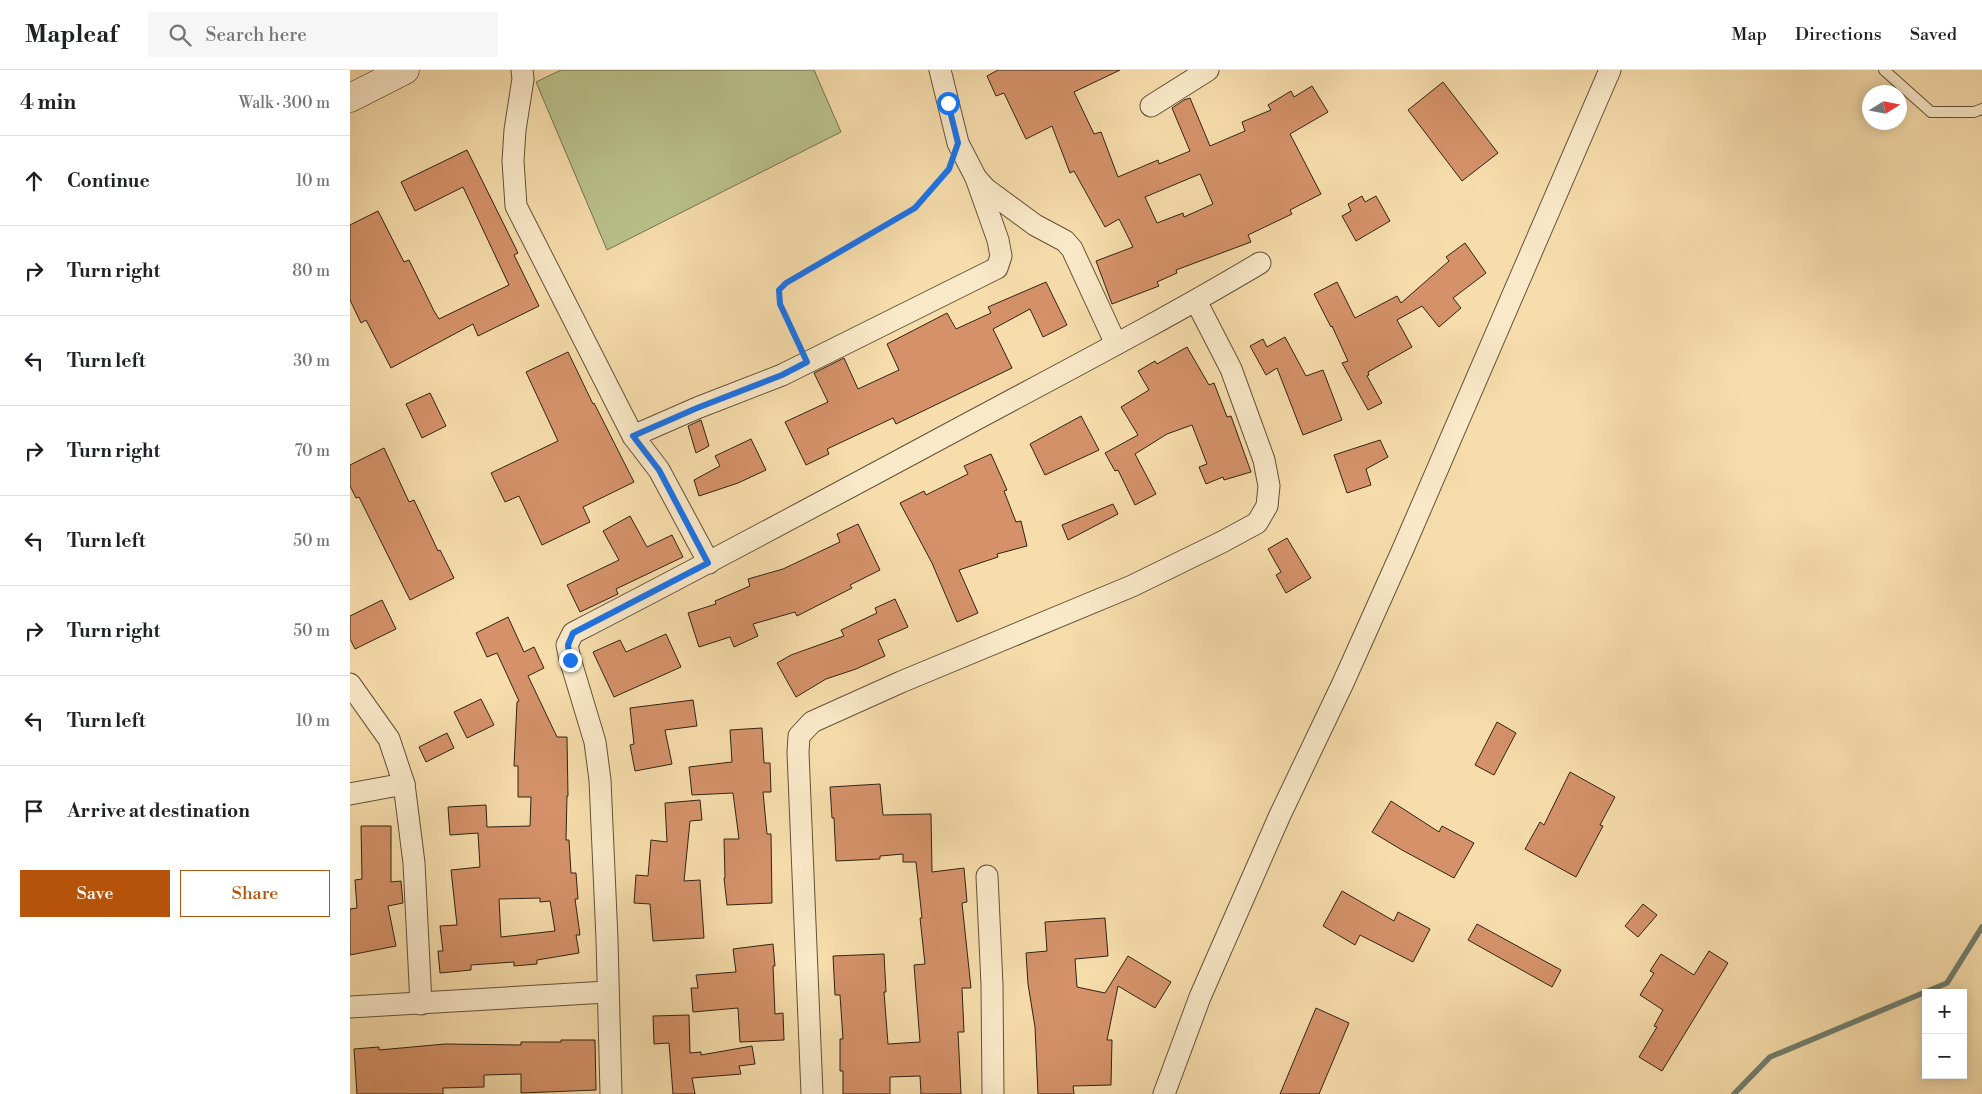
<!DOCTYPE html>
<html lang="en">
<head>
<meta charset="utf-8">
<style>
	body { margin:0; font-family:"Libre Bodoni",serif; background:#f6f6f6; color:#202124 }
	.controls { position:absolute; right:15px; bottom:15px; display:grid; overflow:hidden; border-radius:0px; box-shadow:0 2px 12px #0003 }
	.controls button { width:45px; height:45px; display:grid; place-items:center; padding:0; border:0; border-bottom:1px solid #e0e0e0; background:#fff; color:#202124; font:25px sans-serif }
	.compass { position:absolute; left:1512px; top:15px; width:45px; height:45px; border-radius:50%; background:#fff; box-shadow:0 2px 12px #0003; rotate:79deg }
	.stop { position:absolute; width:15px; height:15px; margin:-11px; border:4px solid #1a73e8; border-radius:50%; background:#fff }
	.stop.end { background:#1a73e8; border-color:#fff; box-shadow:0 1px 5px #0008 }
	.list { margin:0; padding:0; list-style:none }
	h2 { display:flex; justify-content:space-between; align-items:center; height:65px; margin:0; padding:0 20px; font-size:21px }
	h2 small { font-size:16px; font-weight:400; color:#757577 }
	.list li { display:grid; grid-template-columns:32px 1fr auto; gap:15px; align-items:center; box-sizing:border-box; height:90px; padding:0 20px; border-top:1px solid #e0e0e0 }
	.list b { display:block; font-size:19px; white-space:nowrap }
	.list em { font-size:16px; font-style:normal; color:#757577 }
	.actions { display:flex; gap:10px; padding:15px 20px }
	.actions a { flex:1; padding:11px 0; border:1px solid #b45309; border-radius:0px; text-align:center; font-size:18px; color:#b45309 }
	.actions .main { background:#b45309; color:#fff }
	.icon { flex:none; width:28px; height:28px; fill:none; stroke:currentColor; stroke-width:2; stroke-linecap:round; stroke-linejoin:round }
	.map { position:relative; flex:none; width:1632px; height:1024px; overflow:hidden }
	header { display:flex; align-items:center; gap:30px; box-sizing:border-box; height:70px; padding:0 25px; background:#fff; border-bottom:1px solid #e0e0e0 }
	header strong { font-size:24px }
	nav { display:flex; gap:28px; margin-inline-start:auto; font-size:18px }
	.search { width:350px; height:45px; background:#f6f6f6; display:flex; align-items:center; gap:12px; box-sizing:border-box; padding:0 18px; border-radius:0px; color:#757577; font-size:19px }
	main { display:flex }
	aside { flex:1; background:#fff }
	.map>svg:first-child { display:block }
</style>
</head>
<body>
<header>
<strong>Mapleaf</strong>
<div class="search"><svg class="icon" aria-label="search" viewBox="0 0 24 24"><circle cx="10" cy="10" r="6"/><path d="M15 15l6 6"/></svg>Search here</div>
<nav><a>Map</a><a>Directions</a><a>Saved</a></nav>
</header>
<main>
<aside>
<h2>4 min<small>Walk · 300 m</small></h2>
<ul class="list">
<li><svg class="icon" aria-label="ahead" viewBox="0 0 24 24"><path d="M12 20V5M6 11l6-6 6 6"/></svg><div><b>Continue</b></div><em>10 m</em></li>
<li><svg class="icon" aria-label="right" viewBox="0 0 24 24"><path d="M7 20v-9h11M14 6l5 5-5 5"/></svg><div><b>Turn right</b></div><em>80 m</em></li>
<li><svg class="icon" aria-label="left" viewBox="0 0 24 24"><path d="M17 20v-9H6M10 6l-5 5 5 5"/></svg><div><b>Turn left</b></div><em>30 m</em></li>
<li><svg class="icon" aria-label="right" viewBox="0 0 24 24"><path d="M7 20v-9h11M14 6l5 5-5 5"/></svg><div><b>Turn right</b></div><em>70 m</em></li>
<li><svg class="icon" aria-label="left" viewBox="0 0 24 24"><path d="M17 20v-9H6M10 6l-5 5 5 5"/></svg><div><b>Turn left</b></div><em>50 m</em></li>
<li><svg class="icon" aria-label="right" viewBox="0 0 24 24"><path d="M7 20v-9h11M14 6l5 5-5 5"/></svg><div><b>Turn right</b></div><em>50 m</em></li>
<li><svg class="icon" aria-label="left" viewBox="0 0 24 24"><path d="M17 20v-9H6M10 6l-5 5 5 5"/></svg><div><b>Turn left</b></div><em>10 m</em></li>
<li><svg class="icon" aria-label="arrive" viewBox="0 0 24 24"><path d="M6 21V4h12l-3 4 3 4H6"/></svg><div><b>Arrive at destination</b></div></li>
</ul>
<div class="actions"><a class="main">Save</a><a>Share</a></div>
</aside>
<div class="map">
<svg width="1632" height="1024" viewBox="0 0 1632 1024">
	<rect width="100%" height="100%" fill="#f7ddac"/>
	<filter id="stains"><feTurbulence type="fractalNoise" baseFrequency=".004" numOctaves="4"/><feColorMatrix values="0 0 0 0 .2 0 0 0 0 .09 0 0 0 0 .02 0 0 0 .5 -.17"/></filter>
	<radialGradient id="worn" r=".72"><stop offset=".6" stop-color="#630" stop-opacity="0"/><stop offset="1" stop-color="#630" stop-opacity=".3"/></radialGradient>
	<path fill="#bac28b" stroke="#75724e" d="M211,0H464L491,62L257,180L186,12Z"/>
	<g fill="none" stroke-linecap="round" stroke-linejoin="round">
		<path stroke="#717e6f" stroke-width="5.5" d="M1384,1024L1420,987L1597,913L1632,857"/>
	</g>
	<g fill="#d5926a" stroke="#302311" fill-rule="evenodd">
		<path d="M648,0H770L724,22L744,64L751,62L768,107L808,90L809,94L840,81L822,38L834,30L840,28L860,76L895,61L892,52L921,40L918,35L941,21L944,27L962,16L978,42L940,64L971,124L940,140L942,144L898,165L901,172L826,200L827,203L807,212L809,216L762,234L746,191L783,177L769,149L755,157L724,101L720,103L702,56L676,69L654,23L646,26L637,6ZM850,104L863,134L834,147L833,143L807,153L795,127Z"/>
		<path d="M1093,12L1148,83L1112,111L1058,40Z"/>
		<path d="M117,80L168,183L164,185L189,236L128,266L123,254L41,298L16,250L11,253L0,230V155L28,141L54,192L59,190L84,241L89,249L159,215L113,117L65,141L51,112Z"/>
		<path d="M1012,126L1015,132L1026,126L1040,151L1006,171L992,146L1001,141L998,134Z"/>
		<path d="M1115,173L1136,203L1103,228L1111,238L1089,257L1072,236L1047,250L1062,277L1018,302L1019,305L1017,306L1032,333L1018,340L992,293L998,291L982,256L981,257L964,224L987,212L1005,248L1047,226L1051,233L1099,191L1096,187Z"/>
		<path d="M696,212L717,255L693,267L680,239L643,259L662,298L546,354L543,348L477,379L479,384L456,395L435,352L478,332L464,303L494,288L508,319L549,300L537,274L597,243L606,259L641,243L638,237Z"/>
		<path d="M935,267L956,306L973,300L992,350L953,365L927,298L916,305L900,276L913,269L917,277Z"/>
		<path d="M837,277L859,315L864,313L877,347L881,346L901,402L874,410L873,407L856,414L849,397L857,394L842,355L817,364L785,384L806,424L785,435L768,400L765,401L755,383L788,365L771,337L799,320L788,301L805,291L807,294Z"/>
		<path d="M218,282L243,334L244,333L284,412L233,437L240,452L192,475L169,426L155,432L141,403L208,371L176,302Z"/>
		<path d="M80,323L96,356L72,368L56,334Z"/>
		<path d="M731,346L749,380L695,405L680,374Z"/>
		<path d="M351,350L359,376L346,383L338,356Z"/>
		<path d="M401,369L416,400L388,413L349,426L344,410L370,396L365,386Z"/>
		<path d="M1030,370L1038,387L1016,399L1021,415L997,423L984,385Z"/>
		<path d="M34,378L59,432L64,430L88,481L90,480L104,508L60,530L9,427L6,428L0,416V395Z"/>
		<path d="M641,384L657,420L654,421L666,452L671,451L677,476L647,484L648,487L609,500L628,543L607,552L582,493L550,433L574,421L576,425L618,404L614,396Z"/>
		<path d="M763,434L768,444L718,470L712,455Z"/>
		<path d="M280,446L297,477L322,465L333,487L266,519L268,524L230,542L217,515L269,490L253,461Z"/>
		<path d="M508,454L530,500L500,515L502,518L447,546L445,542L403,554L408,566L384,577L380,567L349,577L338,543L366,534L365,531L400,516L398,509L433,499L490,472L487,464Z"/>
		<path d="M937,468L961,508L936,523L926,505L931,502L918,479Z"/>
		<path d="M545,529L558,557L528,570L535,586L506,599L476,609L446,627L427,593L441,585L494,566L491,560L527,543L525,538Z"/>
		<path d="M32,530L46,559L5,579L0,569V546Z"/>
		<path d="M158,547L174,582L184,577L194,598L178,606L207,667H217L218,726H217L216,770H219L221,803H226L228,829H225L230,865H226L229,883L187,890V894L164,896V892L121,895V900L90,903L88,881H93L90,856L107,855L101,800L130,797L128,763L100,765L98,737L136,735L137,757L180,756L181,727H168V696H164L167,632L169,631L147,583L137,587L126,563ZM190,828V832L200,831L205,861L151,867L149,829Z"/>
		<path d="M316,564L331,597L264,627L243,582L270,570L276,582Z"/>
		<path d="M131,629L144,655L117,668L104,642Z"/>
		<path d="M343,630L347,656L315,660L322,694L285,701L280,675L284,674L280,638Z"/>
		<path d="M1147,652L1166,663L1144,705L1125,695Z"/>
		<path d="M412,658L414,693H420L421,722H413L417,764H421L422,833L377,835L374,808H375L374,769H389L383,723L342,725L339,697L382,692L380,660Z"/>
		<path d="M97,663L104,678L76,692L69,677Z"/>
		<path d="M1220,702L1265,727L1250,755L1253,756L1226,807L1175,779L1190,752L1194,755Z"/>
		<path d="M530,714L533,745L581,744L582,802L614,798L617,832L612,833L621,918H612L614,962H608L611,1024H571L570,1006L540,1007V1024H493V1001H490V969H493L490,925H485L483,886L534,884L536,922H534L538,974L570,972L564,895L575,894L570,848H572L566,792H553V784L530,786V789L486,791L484,748H482L480,717Z"/>
		<path d="M350,730L352,750L340,751L334,811L350,810L354,868L303,871L300,834L284,833L286,805L298,806L301,770L317,772L315,733Z"/>
		<path d="M1041,731L1089,762L1092,756L1124,773L1104,808L1052,780L1022,762Z"/>
		<path d="M11,756H41V812L51,811L53,833L38,836L46,876L0,885V839L7,838L5,810L12,809Z"/>
		<path d="M992,821L1044,851L1048,842L1080,859L1063,892L1010,865L1005,875L973,856Z"/>
		<path d="M1293,834L1307,845L1288,867L1275,856Z"/>
		<path d="M755,848L758,886L725,889L727,917L755,923L778,886L821,912L805,938L768,916L757,970H762L761,1015L723,1016L724,1024H688L685,957L678,914L676,883L697,881L695,852Z"/>
		<path d="M1127,854L1211,900L1202,917L1118,870Z"/>
		<path d="M423,874L425,896H423L425,944L433,943L434,970L390,972L388,938L343,942L341,918H348L346,905L386,902L383,879Z"/>
		<path d="M1359,881L1378,893L1312,1001L1289,987L1307,957L1304,956L1313,940L1290,925L1304,903L1300,901L1311,884L1344,905Z"/>
		<path d="M966,938L999,953L969,1024H930Z"/>
		<path d="M339,945L340,983L351,982V985L402,976L405,994L389,996L391,1004L342,1008L345,1024H323L319,973L304,974L303,946Z"/>
		<path d="M211,970H245L246,1020L171,1023V1004L134,1005V1017L93,1018V1024H7L4,979L29,977V980L95,974L171,975V972H211Z"/>
	</g>
	<g fill="none" stroke-linecap="round" stroke-linejoin="round">
		<defs>
			<path id="lane" d="M1534,0L1581,42H1624L1632,39"/>
			<g id="street">
				<path d="M172,0L173,9L165,60L163,91L166,136L283,366L309,400L359,493"/>
				<path d="M590,0L608,73L626,108L636,119L685,155L715,171L722,179L766,274"/>
				<path d="M801,36L858,0"/>
				<path d="M283,366L347,338L432,305L647,198L651,186L648,170L626,108"/>
				<path d="M0,614L39,669L54,714L64,793L71,934"/>
				<path d="M0,724L54,714"/>
				<path d="M637,806L642,915L643,1024"/>
				<path d="M0,937L257,922"/>
				<path d="M261,1024L257,869L250,710L245,672L220,589L217,575L223,563C357,494 489,423 621,352C718,300 816,249 910,193"/>
				<path d="M462,1024L448,682L449,666L462,652L551,612L782,516L872,472L907,453L917,436L919,416L914,390L881,299L846,231"/>
				<path d="M814,1024L850,927L930,745L993,613L1053,479L1260,0"/>
			</g>
			<path id="secondary" d="M0,28L55,0"/>
		</defs>
		<use href="#lane" stroke="#625238" stroke-width="12"/>
		<use href="#street" stroke="#625238" stroke-width="23"/>
		<use href="#secondary" stroke="#302311" stroke-width="29"/>
		<path stroke="#302311" stroke-width="3" stroke-dasharray="4 2.5" stroke-linecap="butt" d="M448,274L429,234V220L436,213L565,137L600,97"/>
		<use href="#lane" stroke="#fae9c9" stroke-width="10"/>
		<use href="#street" stroke="#fae9c9" stroke-width="21"/>
		<use href="#secondary" stroke="#fae9c9" stroke-width="28"/>
	</g>
	<g fill="none" stroke-linecap="round" stroke-linejoin="round">
		<path stroke="#1a73e8" stroke-width="6" d="M220,590L218,575L223,563L358,493L309,400L283,366L347,338L432,305L457,292L430,234L429,220L436,213L565,138L599,99L608,73L598,33"/>
	</g>
	<rect width="100%" height="100%" filter="url(#stains)"/>
	<rect width="100%" height="100%" fill="url(#worn)"/>
</svg>
<div class="controls">
<button>+</button>
<button>−</button>
</div>
<svg class="compass" viewBox="-18 -18 36 36"><path d="M0-13l5 13h-10z" fill="#e53935"/><path d="M0 13l5-13h-10z" fill="#757577"/></svg>
<div class="stop" style="left:598px;top:33px"></div>
<div class="stop end" style="left:220px;top:590px"></div>
</div>
</main>
</body>
</html>
